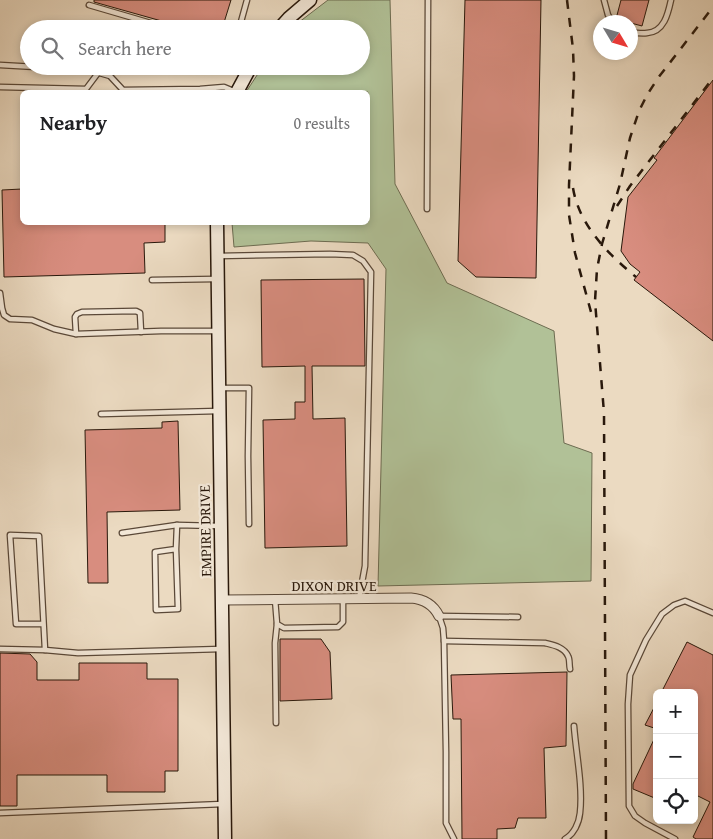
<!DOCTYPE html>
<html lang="en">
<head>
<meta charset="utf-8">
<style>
	body { margin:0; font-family:"Gentium Book Plus",serif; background:#f6f6f6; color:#202124 }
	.controls { position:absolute; right:15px; bottom:15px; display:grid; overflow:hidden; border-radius:8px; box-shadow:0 2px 8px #0003 }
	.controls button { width:45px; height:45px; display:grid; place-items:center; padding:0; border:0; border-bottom:1px solid #e0e0e0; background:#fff; color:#202124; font:25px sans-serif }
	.compass { position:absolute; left:593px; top:15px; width:45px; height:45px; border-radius:50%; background:#fff; box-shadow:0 2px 8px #0003; rotate:128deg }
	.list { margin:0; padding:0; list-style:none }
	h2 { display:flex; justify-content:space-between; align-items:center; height:65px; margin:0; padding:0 20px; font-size:21px }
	h2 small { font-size:16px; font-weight:400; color:#757577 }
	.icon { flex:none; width:28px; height:28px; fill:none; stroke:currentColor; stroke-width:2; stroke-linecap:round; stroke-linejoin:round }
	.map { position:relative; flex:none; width:713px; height:839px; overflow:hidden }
	.search { position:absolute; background:#fff; box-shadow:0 2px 8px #0003; left:20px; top:20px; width:350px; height:55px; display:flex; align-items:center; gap:12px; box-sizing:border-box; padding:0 18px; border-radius:28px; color:#757577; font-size:19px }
	.panel { position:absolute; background:#fff; box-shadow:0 2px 8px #0003; left:20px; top:90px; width:350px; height:135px; border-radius:8px }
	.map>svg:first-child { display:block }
</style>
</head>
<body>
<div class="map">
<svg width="713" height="839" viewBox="0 0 713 839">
	<rect width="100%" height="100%" fill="#ebdac1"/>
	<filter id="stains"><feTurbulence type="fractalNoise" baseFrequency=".004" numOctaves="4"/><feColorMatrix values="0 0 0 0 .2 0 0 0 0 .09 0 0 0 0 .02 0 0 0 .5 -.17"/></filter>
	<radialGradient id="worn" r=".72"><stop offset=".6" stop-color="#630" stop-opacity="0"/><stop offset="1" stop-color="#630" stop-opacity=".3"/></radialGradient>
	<path fill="#b1c197" stroke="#6d6c51" d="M328,0H390L395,184L447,283L554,331L564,443L592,453L591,581L378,586L386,269L368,243L311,241L234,247L232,223L368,222V92H246L263,66H361V29H290Z"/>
	<g fill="#d88d7f" stroke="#29180b">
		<path d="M94,0H231L222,29H190L94,2Z"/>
		<path d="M465,0H541L536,278L476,277L458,261Z"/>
		<path d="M621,0H649L642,26L616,19Z"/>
		<path d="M713,80V341L634,280L640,272L630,264L621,251L628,197L657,160L654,158Z"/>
		<path d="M22,189V222H165V242L144,243L145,273L4,277L2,190Z"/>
		<path d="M364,279L365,366H312L313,419L345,418L347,546L265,548L263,420L295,419V402H305V366L262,367L261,280Z"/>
		<path d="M178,421L180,510L107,512L108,583H88L85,430L162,428V422Z"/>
		<path d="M280,639H321L330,652L332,699L280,701Z"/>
		<path d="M687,642L713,655V839H696L693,837L710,802L694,794V693H661Z"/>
		<path d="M0,653L30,654L37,662V680H79V663H147V679H178V771H165V792H107V775H17V806H0Z"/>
		<path d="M567,672L566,746L544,748L546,818H518L515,828L497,829V839H462L461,719H453L451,675Z"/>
		<path d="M657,702V729L645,725Z"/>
		<path d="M657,733V799L633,789V784Z"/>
	</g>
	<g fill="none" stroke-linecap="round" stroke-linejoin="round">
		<defs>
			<g id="lane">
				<path d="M604,0L608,15L613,22"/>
				<path d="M89,5L171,29"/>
				<path d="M239,29L247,0"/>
				<path d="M630,32C636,33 642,34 647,33C664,32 668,14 671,0"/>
				<path d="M0,65L89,70L110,76L123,90L200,89L224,87L236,92"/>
				<path d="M0,87L86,89L98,73"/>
				<path d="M427,209L428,0"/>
				<path d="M219,256L330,254L353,255L363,261L371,272L365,566L359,599"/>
				<path d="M152,280L215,279"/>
				<path d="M0,293L2,308L4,315L10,319L32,320L54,329L76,334L161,331H217"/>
				<path d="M76,334L75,317L77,314L82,312L136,311L140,313L141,332"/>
				<path d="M220,388H249L248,456L249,524"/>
				<path d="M101,414L218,411"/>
				<path d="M122,533L177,525L219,526"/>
				<path d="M176,549L155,552L156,610L178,609L176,549L177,525"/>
				<path d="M275,599L277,624L284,628L338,627L343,622V599"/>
				<path d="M43,624H16L10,535L39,536L45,650"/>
				<path d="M444,641L545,643C553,645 564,647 568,656C570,659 569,665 570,669"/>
				<path d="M0,649L45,650L78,653L221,649"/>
				<path d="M276,723L275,643L277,624"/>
				<path d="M0,813L223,804"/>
				<path d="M454,839L446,823V752L444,641L443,628L439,616L518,617"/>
				<path d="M565,839C574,834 579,823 580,813C583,786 576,753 574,726"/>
				<path d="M675,839L645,823L635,816L629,806L628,704L630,675L646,640L662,614L674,605L685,601L713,613"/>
			</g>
			<path id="street" d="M222,600L411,598C424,599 433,604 439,616"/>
			<g id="secondary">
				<path d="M279,29L289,18L310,0"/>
				<path d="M237,92L251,66"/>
				<path d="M217,222L225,839"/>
			</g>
		</defs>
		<use href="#lane" stroke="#5a4838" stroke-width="7"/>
		<use href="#street" stroke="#5a4838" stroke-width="11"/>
		<use href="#secondary" stroke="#29180b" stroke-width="15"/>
		<use href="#lane" stroke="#f2e7d7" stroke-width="4.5"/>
		<use href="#street" stroke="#f2e7d7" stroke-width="9"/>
		<use href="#secondary" stroke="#f2e7d7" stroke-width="12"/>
		<g stroke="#29180b" stroke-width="2.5" stroke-dasharray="9 9" stroke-linecap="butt">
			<path d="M567,0L573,49L574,76L569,185V215L575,253L591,312"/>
			<path d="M573,188C579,225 608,254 636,277"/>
			<path d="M617,206L630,186L713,78"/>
			<path d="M606,839L604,413L595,301L597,269L602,244L620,184L630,138L639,111L647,95L658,78L713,7"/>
		</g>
	</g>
	<g text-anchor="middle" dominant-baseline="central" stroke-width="4.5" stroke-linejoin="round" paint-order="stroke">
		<g font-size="15" fill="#29180b" stroke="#f2e7d7">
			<text transform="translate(205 531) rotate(-91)">EMPIRE DRIVE</text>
			<text x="334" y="585">DIXON DRIVE</text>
		</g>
	</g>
	<rect width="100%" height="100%" filter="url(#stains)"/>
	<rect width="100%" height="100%" fill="url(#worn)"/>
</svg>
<div class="controls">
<button>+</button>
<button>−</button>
<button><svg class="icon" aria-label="locate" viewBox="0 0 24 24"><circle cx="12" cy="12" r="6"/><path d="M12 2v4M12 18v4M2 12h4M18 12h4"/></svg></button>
</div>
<svg class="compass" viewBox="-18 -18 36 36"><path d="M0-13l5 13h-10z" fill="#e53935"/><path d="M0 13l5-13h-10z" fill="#757577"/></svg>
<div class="search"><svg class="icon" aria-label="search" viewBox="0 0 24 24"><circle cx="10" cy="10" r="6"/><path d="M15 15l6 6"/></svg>Search here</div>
<section class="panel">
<h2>Nearby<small>0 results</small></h2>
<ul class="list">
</ul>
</section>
</div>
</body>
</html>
